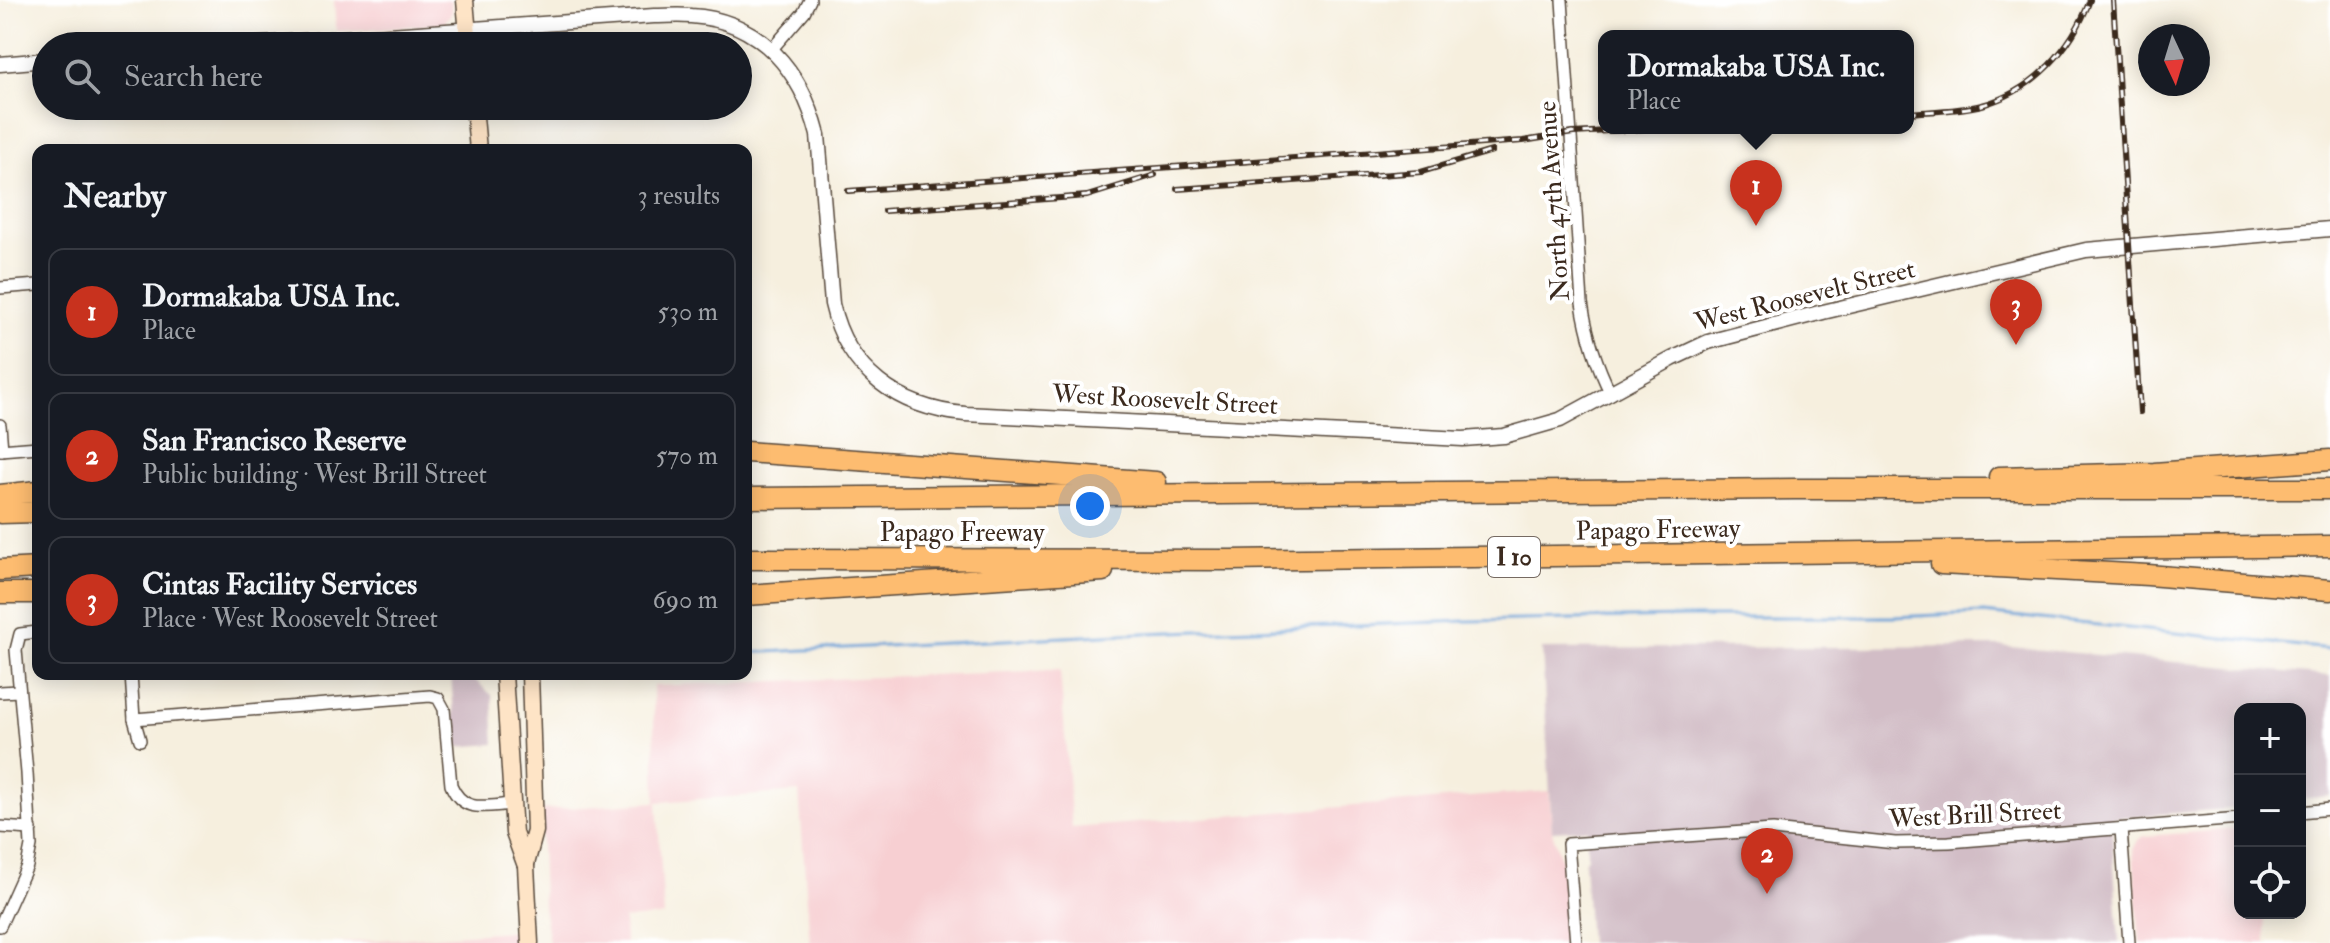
<!DOCTYPE html>
<html lang="en">
<head>
<meta charset="utf-8">
<style>
	body { margin:0; font-family:"IM FELL Double Pica",serif; background:#20242c; color:#f1f3f6 }
	.controls { position:absolute; right:24px; bottom:24px; display:grid; overflow:hidden; border-radius:16px; box-shadow:0 4px 20px #0003 }
	.controls button { width:72px; height:72px; display:grid; place-items:center; padding:0; border:0; border-bottom:2px solid #363941; background:#171b24; color:#f1f3f6; font:40px sans-serif }
	.compass { position:absolute; left:2138px; top:24px; width:72px; height:72px; border-radius:50%; background:#171b24; box-shadow:0 4px 20px #0003; rotate:176deg }
	.you { position:absolute; left:1090px; top:506px; width:28px; height:28px; margin:-20px; border:6px solid #fff; border-radius:50%; background:#1a73e8; box-shadow:0 0 0 12px #1a73e833 }
	.badge { display:grid; place-items:center; width:52px; height:52px; border-radius:50%; background:#c8321e; color:#fff; font-size:26px; font-weight:700 }
	.pin { position:absolute; translate:-50% -66px; filter:drop-shadow(0 2px 4px #0008) }
	.pin::after { content:''; position:absolute; top:42px; width:28px; height:24px; background:inherit; clip-path:polygon(0 0,100% 0,50% 100%) }
	.popup { position:absolute; left:1598px; top:30px; width:316px; height:104px; box-sizing:border-box; display:grid; place-content:center; border-radius:16px; background:#171b24; filter:drop-shadow(0 2px 6px #0005); font-size:26px; white-space:nowrap; color:#9ea1a6 }
	.popup b { font-size:30px; color:#f1f3f6 }
	.popup::after { content:''; position:absolute; left:50%; top:100%; margin-left:-16px; border:16px solid transparent; border-top-color:#171b24 }
	.list { margin:0; padding:0; list-style:none }
	h2 { display:flex; justify-content:space-between; align-items:center; height:104px; margin:0; padding:0 32px; font-size:34px }
	h2 small { font-size:26px; font-weight:400; color:#9ea1a6 }
	.list li { display:grid; grid-template-columns:52px 1fr auto; gap:24px; align-items:center; box-sizing:border-box; height:128px; margin:0 16px 16px; padding:0 16px; border:2px solid #363941; border-radius:16px }
	.list b { display:block; font-size:30px; white-space:nowrap }
	.list p { margin:0; font-size:26px; white-space:nowrap; color:#9ea1a6 }
	.list em { font-size:26px; font-style:normal; color:#9ea1a6 }
	.icon { flex:none; width:44px; height:44px; fill:none; stroke:currentColor; stroke-width:2; stroke-linecap:round; stroke-linejoin:round }
	.map { position:relative; flex:none; width:2330px; height:943px; overflow:hidden }
	.search { position:absolute; background:#171b24; box-shadow:0 4px 20px #0003; left:32px; top:32px; width:720px; height:88px; display:flex; align-items:center; gap:20px; box-sizing:border-box; padding:0 28px; border-radius:44px; color:#9ea1a6; font-size:30px }
	.panel { position:absolute; background:#171b24; box-shadow:0 4px 20px #0003; left:32px; top:144px; width:720px; height:536px; border-radius:16px }
	.map>svg:first-child { display:block }
</style>
</head>
<body>
<div class="map">
<svg width="2330" height="943" viewBox="0 0 2330 943">
	<rect width="100%" height="100%" fill="#fff"/>
	<filter id="ink" filterUnits="userSpaceOnUse"><feTurbulence type="fractalNoise" baseFrequency=".0125" numOctaves="2"/><feDisplacementMap in="SourceGraphic" scale="16" xChannelSelector="R" yChannelSelector="G"/><feConvolveMatrix kernelMatrix="1 2 1 2 8 2 1 2 1" color-interpolation-filters="sRGB"/></filter>
	<filter id="wash" filterUnits="userSpaceOnUse"><feTurbulence type="fractalNoise" baseFrequency=".006" numOctaves="4" result="noise"/><feDisplacementMap in="SourceGraphic" scale="32" xChannelSelector="R" yChannelSelector="G"/><feGaussianBlur stdDeviation="1.8" result="paint"/><feColorMatrix in="noise" values="0 0 0 0 0 0 0 0 0 0 0 0 0 0 0 0 0 1.4 0 .05"/><feComposite in="paint" operator="in"/></filter>
	<g filter="url(#wash)">
		<rect width="100%" height="100%" fill="#f6efde"/>
		<g fill="#f7cfd2">
			<path d="M334,0H451L452,13L443,24L336,31Z"/>
			<path d="M1060,670L1072,828L1549,791L1552,831L1564,868L1568,943H810L799,792L657,802L664,916L624,919L625,943H549L543,906L540,810L656,802L653,686Z"/>
			<path d="M2240,829V913H2264L2266,943H2140L2133,850L2138,840L2145,836Z"/>
			<path d="M513,931L512,943H335Z"/>
		</g>
		<g fill="#d2bdc6">
			<path d="M1999,646L2330,676V796L2300,799V709H2240V808L2111,818L2119,943H1589L1584,862L1587,857V829L1552,831L1542,649Z"/>
			<path d="M451,674H468L492,695L495,744L456,747Z"/>
		</g>
		<g fill="none" stroke-linecap="round" stroke-linejoin="round">
			<path stroke="#6aa0d7" stroke-width="3" d="M746,653L1144,633L1466,621L1686,617H1893L1983,613L2330,649"/>
		</g>
	</g>
	<g filter="url(#ink)">
		<g fill="none" stroke-linecap="round" stroke-linejoin="round">
			<defs>
				<g id="minor">
					<path d="M1562,0L1582,303C1587,336 1596,364 1611,394"/>
					<path d="M772,49L804,12L810,0"/>
					<path d="M0,288L38,285"/>
					<path d="M0,425L2,450"/>
					<path d="M0,450L38,447"/>
					<path d="M131,674L134,719L140,740"/>
					<path d="M0,692L19,691"/>
					<path d="M134,719L430,696L438,698L444,709L451,785C463,814 485,806 512,804"/>
					<path d="M2300,812L2330,809"/>
					<path d="M0,827L31,829"/>
					<path d="M2121,829L2129,943"/>
					<path d="M0,926L27,866L31,846L27,773L16,650L20,634L38,632"/>
					<path d="M1576,943L1568,844L1773,830L1895,843L1949,842L2240,819"/>
				</g>
				<g id="tertiary">
					<path d="M235,46L654,16C666,16 679,15 691,16C761,20 802,72 818,135L832,304C847,371 898,408 965,414L1463,439L1504,436L1560,420L1672,359L1708,342L1823,312L2086,250L2330,229"/>
					<path d="M0,64L46,60"/>
				</g>
				<g id="secondary">
					<path d="M465,0L469,46"/>
					<path d="M474,106L478,150"/>
					<path d="M504,674L514,833L526,866L530,943"/>
					<path d="M526,864L535,831L530,674"/>
				</g>
				<g id="motorway">
					<path d="M746,452L1156,482"/>
					<path d="M1999,477L2154,473L2330,460"/>
					<path d="M0,495L38,491"/>
					<path d="M746,498L1795,489H2330"/>
					<path d="M0,513L38,512"/>
					<path d="M746,559L1231,560L2330,546"/>
					<path d="M1941,564L2148,575L2330,590"/>
					<path d="M0,570L38,568"/>
					<path d="M0,593H38"/>
					<path d="M746,595L1103,571"/>
				</g>
			</defs>
			<use href="#minor" stroke="#57483b" stroke-width="14"/>
			<use href="#tertiary" stroke="#57483b" stroke-width="17"/>
			<use href="#secondary" stroke="#57483b" stroke-width="19"/>
			<use href="#motorway" stroke="#57483b" stroke-width="23"/>
			<use href="#minor" stroke="#fff" stroke-width="11"/>
			<use href="#tertiary" stroke="#fff" stroke-width="14"/>
			<use href="#secondary" stroke="#fee4c6" stroke-width="16"/>
			<use href="#motorway" stroke="#fdbc70" stroke-width="20"/>
			<defs>
				<g id="rail">
					<path d="M2113,0L2140,412"/>
					<path d="M1908,113C1932,111 1959,111 1982,105C2034,91 2072,48 2090,0"/>
					<path d="M1177,189L1421,172L1492,151"/>
					<path d="M848,191L1523,141L1573,133L1662,128"/>
					<path d="M884,211L1087,196L1155,175"/>
				</g>
			</defs>
			<use href="#rail" stroke="#3b2a1e" stroke-width="6"/>
			<use href="#rail" stroke="#fff" stroke-width="3" stroke-dasharray="9" stroke-linecap="butt"/>
		</g>
	</g>
	<g text-anchor="middle" dominant-baseline="central" stroke-width="8" stroke-linejoin="round" paint-order="stroke">
		<rect fill="#fff" stroke="#766a62" stroke-width="2" x="1488" y="537" width="52" height="40" rx="6"/>
		<g font-size="24" font-weight="bold" fill="#3b2a1e">
			<text x="1514" y="557">I 10</text>
		</g>
		<g font-size="26" fill="#3b2a1e" stroke="#fff">
			<text transform="translate(1554 201) rotate(-94)">North 47th Avenue</text>
			<text transform="translate(1805 296) rotate(-14)">West Roosevelt Street</text>
			<text transform="translate(1165 400) rotate(3)">West Roosevelt Street</text>
			<text transform="translate(1658 530) rotate(-1)">Papago Freeway</text>
			<text x="962" y="533">Papago Freeway</text>
			<text transform="translate(1975 815) rotate(-3)">West Brill Street</text>
		</g>
	</g>
</svg>
<div class="controls">
<button>+</button>
<button>−</button>
<button><svg class="icon" aria-label="locate" viewBox="0 0 24 24"><circle cx="12" cy="12" r="6"/><path d="M12 2v4M12 18v4M2 12h4M18 12h4"/></svg></button>
</div>
<svg class="compass" viewBox="-18 -18 36 36"><path d="M0-13l5 13h-10z" fill="#e53935"/><path d="M0 13l5-13h-10z" fill="#9ea1a6"/></svg>
<div class="you"></div>
<div class="pin badge" style="left:1756px;top:226px">1</div>
<div class="popup"><b>Dormakaba USA Inc.</b>Place</div>
<div class="pin badge" style="left:1767px;top:894px">2</div>
<div class="pin badge" style="left:2016px;top:345px">3</div>
<div class="search"><svg class="icon" aria-label="search" viewBox="0 0 24 24"><circle cx="10" cy="10" r="6"/><path d="M15 15l6 6"/></svg>Search here</div>
<section class="panel">
<h2>Nearby<small>3 results</small></h2>
<ul class="list">
<li><span class="badge">1</span><div><b>Dormakaba USA Inc.</b><p>Place</p></div><em>530 m</em></li>
<li><span class="badge">2</span><div><b>San Francisco Reserve</b><p>Public building · West Brill Street</p></div><em>570 m</em></li>
<li><span class="badge">3</span><div><b>Cintas Facility Services</b><p>Place · West Roosevelt Street</p></div><em>690 m</em></li>
</ul>
</section>
</div>
</body>
</html>
